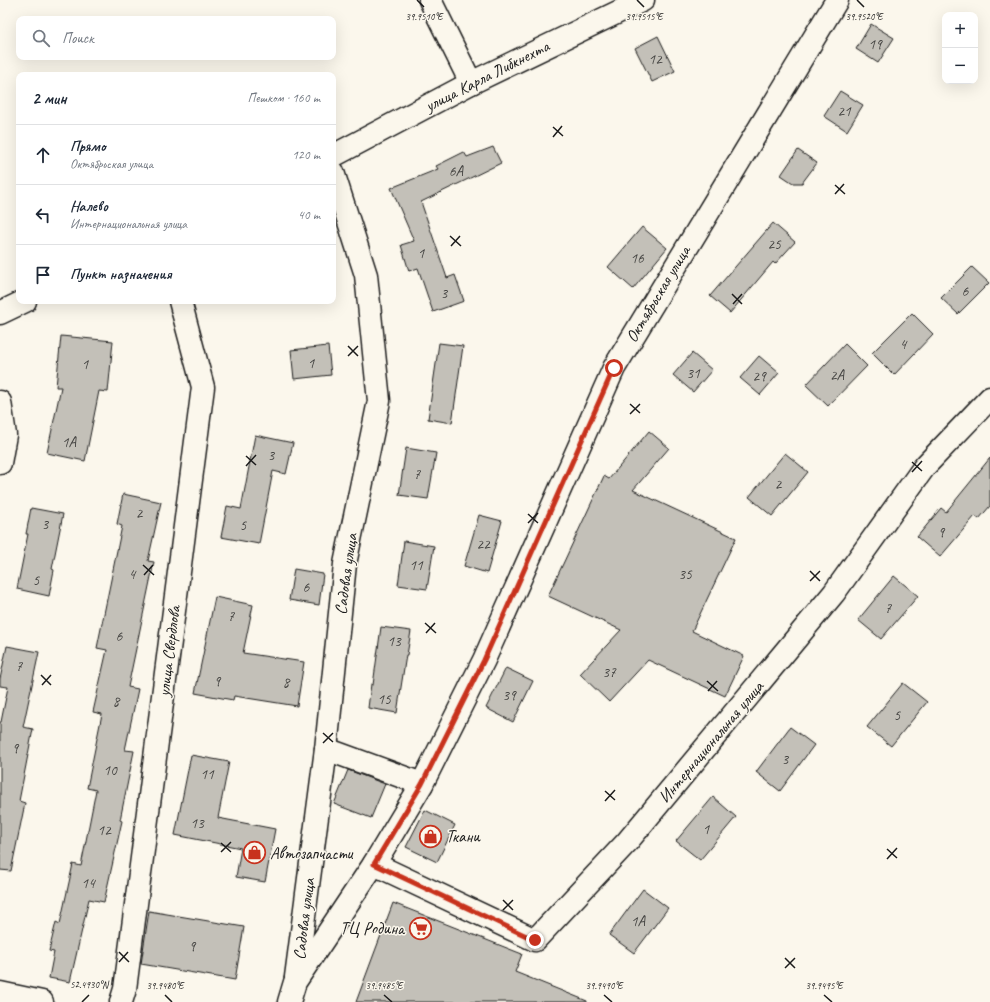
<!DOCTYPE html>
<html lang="ru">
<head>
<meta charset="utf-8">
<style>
	body { margin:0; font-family:Caveat,sans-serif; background:#f2f2f3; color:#1f2937 }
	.controls { position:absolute; right:12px; top:12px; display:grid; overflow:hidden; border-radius:8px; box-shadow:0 4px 16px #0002 }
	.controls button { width:36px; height:36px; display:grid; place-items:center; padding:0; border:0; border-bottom:1px solid #e0e1e3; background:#fff; color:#1f2937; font:20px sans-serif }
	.stop { position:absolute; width:12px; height:12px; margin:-9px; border:3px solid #c8321e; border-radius:50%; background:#fff }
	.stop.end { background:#c8321e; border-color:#fff; box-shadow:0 1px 4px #0008 }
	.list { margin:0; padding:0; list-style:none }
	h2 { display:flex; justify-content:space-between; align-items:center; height:52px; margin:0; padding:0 16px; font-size:17px }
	h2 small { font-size:13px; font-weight:400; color:#747a83 }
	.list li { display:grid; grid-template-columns:26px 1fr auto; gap:12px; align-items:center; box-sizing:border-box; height:60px; padding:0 16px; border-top:1px solid #e0e1e3 }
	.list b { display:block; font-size:15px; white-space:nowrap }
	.list p { margin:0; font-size:13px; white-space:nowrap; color:#747a83 }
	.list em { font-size:13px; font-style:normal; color:#747a83 }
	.icon { flex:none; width:22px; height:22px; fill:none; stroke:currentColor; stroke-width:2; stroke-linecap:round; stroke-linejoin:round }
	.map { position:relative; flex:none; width:990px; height:1002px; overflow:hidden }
	.search { position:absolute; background:#fff; box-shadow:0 4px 16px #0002; left:16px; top:16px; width:320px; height:44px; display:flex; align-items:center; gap:10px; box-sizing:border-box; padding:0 14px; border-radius:8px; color:#747a83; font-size:15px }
	.panel { position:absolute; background:#fff; box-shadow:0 4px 16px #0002; left:16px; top:72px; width:320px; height:232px; border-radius:8px }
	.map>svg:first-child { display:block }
</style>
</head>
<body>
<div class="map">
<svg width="990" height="1002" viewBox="0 0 990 1002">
	<rect width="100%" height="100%" fill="#fbf7ec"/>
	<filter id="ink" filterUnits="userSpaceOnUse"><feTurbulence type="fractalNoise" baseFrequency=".025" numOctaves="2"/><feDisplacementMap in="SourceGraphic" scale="8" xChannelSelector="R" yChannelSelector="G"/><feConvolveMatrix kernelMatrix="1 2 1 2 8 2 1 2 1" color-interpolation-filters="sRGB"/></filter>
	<g filter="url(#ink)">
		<g fill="#c3c0b8" stroke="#1c1c1c">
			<path d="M871,24L894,38L878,63L856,49Z"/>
			<path d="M658,36L675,71L652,82L635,48Z"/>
			<path d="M840,91L863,105L847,131L824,116Z"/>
			<path d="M493,147L501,163L421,202L447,278L455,275L464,301L433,312L418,268L409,271L401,245L414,241L391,188L438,169L436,166L464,152L467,157Z"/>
			<path d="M798,150L817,163L802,183H793L781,175Z"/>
			<path d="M773,223L795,242L775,264L773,262L730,313L710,296Z"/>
			<path d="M642,227L667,248L633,289L608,267Z"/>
			<path d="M972,267L989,283L958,314L941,298Z"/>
			<path d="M912,313L933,334L894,375L872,353Z"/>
			<path d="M61,336L113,341L108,392L99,391L85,461L47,453L61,387H56Z"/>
			<path d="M439,343L463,346L452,423L428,419Z"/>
			<path d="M845,344L867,366L828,406L806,385Z"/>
			<path d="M328,346L331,375L294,379L291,350Z"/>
			<path d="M692,353L712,370L693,392L673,375Z"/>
			<path d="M759,356L779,373L760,395L740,378Z"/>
			<path d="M649,431L669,448L633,490L736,538L692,631L744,656L725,696L648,660L609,702L580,674L621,630L548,596L604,476L609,479Z"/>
			<path d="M255,435L293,443L286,474L273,471L259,544L221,537L227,506L241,509Z"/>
			<path d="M406,448L436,453L428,499L399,495Z"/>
			<path d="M785,453L808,472L772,516L749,497Z"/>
			<path d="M990,458V506L979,519L975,516L940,557L917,537L941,508L946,512Z"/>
			<path d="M123,494L161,502L148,561L154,562L128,687L138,689L125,750L134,751L120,820L122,821L104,902L89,899L70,982L49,978L54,952L49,951L56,922L60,924L73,864L81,866L96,790L87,788L102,714L93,712L107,650L97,648L122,526L117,524Z"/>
			<path d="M31,508L63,514L52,569L54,570L49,596L17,589L28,534H26Z"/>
			<path d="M479,515L502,521L487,573L464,566Z"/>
			<path d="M404,541L434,546L427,589L398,585Z"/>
			<path d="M294,569L323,574L319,605L289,600Z"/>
			<path d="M894,576L918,596L881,639L858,620Z"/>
			<path d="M215,597L253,605L243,653L304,662L297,706L234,696L233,700L195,693Z"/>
			<path d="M381,627L411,631L407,655H406L397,713L368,708L371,684L373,685Z"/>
			<path d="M7,646L39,652L23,727L33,729L19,801L25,803L11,871L0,870V722H1L8,687L0,686V679Z"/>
			<path d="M506,668L533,681L513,722L486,708Z"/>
			<path d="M903,683L927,702L891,746L867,727Z"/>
			<path d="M790,727L814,745L780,791L756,772Z"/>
			<path d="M191,755L229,762L218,818L275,829L265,882L236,877L241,848L175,835Z"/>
			<path d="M348,770L385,784L371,818L334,804Z"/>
			<path d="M713,797L736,817L700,860L676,841Z"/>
			<path d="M425,810L455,825L437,862L406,847Z"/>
			<path d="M643,889L668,908L634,953L609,935Z"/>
			<path d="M393,903L522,954L515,972L587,1001V1002H356Z"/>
			<path d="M149,911L244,927L235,980L141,964Z"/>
		</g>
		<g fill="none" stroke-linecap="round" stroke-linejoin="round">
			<defs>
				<g id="street">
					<path d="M430,0L471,83"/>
					<path d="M333,156L471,83L643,0"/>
					<path d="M0,313L25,301"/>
					<path d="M0,402L5,435L0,463"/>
					<path d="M326,749L422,784"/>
					<path d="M374,864L535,940L627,842L834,593L925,466L990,398"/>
					<path d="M296,977L326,749L345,564L379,401L366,275L333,172"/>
					<path d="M121,1002L125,989L203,387L180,301"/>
					<path d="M289,1002L295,982L374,864L422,784L484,660L614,368L837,0"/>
				</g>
				<path id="secondary" d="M0,993L42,1002"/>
			</defs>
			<use href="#street" stroke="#1c1c1c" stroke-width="25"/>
			<use href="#secondary" stroke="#1c1c1c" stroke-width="25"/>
			<use href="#street" stroke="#fbf7ec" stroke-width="22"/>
			<use href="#secondary" stroke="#fbf7ec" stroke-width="22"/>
		</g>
	</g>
	<g fill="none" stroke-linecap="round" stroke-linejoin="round" filter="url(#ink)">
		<path stroke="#c8321e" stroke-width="5" d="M535,940L374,864L422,784L484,660L614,368"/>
	</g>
	<path fill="none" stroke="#1c1c1c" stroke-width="1.5" d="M417,0L424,7M637,0L644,7M857,0L864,7M553,127L563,136M553,137L562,126M835,185L845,194M835,194L844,184M450,236L461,246M451,246L460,236M732,294L742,304M733,304L742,294M348,346L358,356M348,356L358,346M630,404L640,413M630,414L640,404M246,456L256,465M912,462L922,471M246,466L256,455M912,472L922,461M528,514L538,523M528,523L538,513M143,565L154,575M810,571L820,581M144,575L153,565M810,581L820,571M425,623L436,633M426,633L435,623M41,675L51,685M707,681L718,691M42,685L51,675M708,691L717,681M323,733L333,742M323,743L333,733M605,791L615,800M605,801L615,790M221,843L231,852M887,849L897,858M221,852L231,842M887,859L897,848M503,900L513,910M503,910L513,900M119,952L129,962M785,958L795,968M119,962L128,952M785,968L795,958M165,995L172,1002M384,995L392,1002M604,995L612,1002M824,995L832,1002M82,1002L89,995"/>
	<defs>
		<symbol id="shop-ring" viewBox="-11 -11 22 22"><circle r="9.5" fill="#fbf7ec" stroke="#c8321e" stroke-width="1.5"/><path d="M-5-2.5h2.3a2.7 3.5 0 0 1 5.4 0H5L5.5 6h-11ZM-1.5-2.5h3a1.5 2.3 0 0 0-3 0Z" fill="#c8321e"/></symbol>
		<symbol id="supermarket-ring" viewBox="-11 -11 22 22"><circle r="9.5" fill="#fbf7ec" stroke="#c8321e" stroke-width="1.5"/><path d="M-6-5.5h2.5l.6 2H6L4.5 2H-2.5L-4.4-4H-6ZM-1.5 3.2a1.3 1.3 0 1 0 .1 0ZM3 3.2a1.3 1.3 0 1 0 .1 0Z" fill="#c8321e"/></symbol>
	</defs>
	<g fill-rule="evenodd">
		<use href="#shop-ring" x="418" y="824" width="25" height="25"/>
		<use href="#shop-ring" x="242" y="840" width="25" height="25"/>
		<use href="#supermarket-ring" x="408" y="916" width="25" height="25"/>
	</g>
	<g text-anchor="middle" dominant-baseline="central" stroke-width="3" stroke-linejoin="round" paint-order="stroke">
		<g font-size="15" fill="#464543">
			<text x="875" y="44">19</text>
			<text x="655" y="59">12</text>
			<text x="844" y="111">21</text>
			<text x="456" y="171">6А</text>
			<text x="774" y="244">25</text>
			<text x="421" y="253">1</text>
			<text x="637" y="258">16</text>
			<text x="965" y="291">6</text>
			<text x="444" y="293">3</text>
			<text x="903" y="344">4</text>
			<text x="311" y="363">1</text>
			<text x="85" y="364">1</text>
			<text x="693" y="373">31</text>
			<text x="837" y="375">2А</text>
			<text x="759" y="376">29</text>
			<text x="69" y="442">1А</text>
			<text x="271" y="455">3</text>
			<text x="417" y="474">7</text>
			<text x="778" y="484">2</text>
			<text x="139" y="513">2</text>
			<text x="45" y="524">3</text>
			<text x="243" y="525">5</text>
			<text x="941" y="532">9</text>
			<text x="483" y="544">22</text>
			<text x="416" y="565">11</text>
			<text x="132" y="574">4</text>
			<text x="685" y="574">35</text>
			<text x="36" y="580">5</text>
			<text x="306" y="587">6</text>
			<text x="888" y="608">7</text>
			<text x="231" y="616">7</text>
			<text x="119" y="636">6</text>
			<text x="394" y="641">13</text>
			<text x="19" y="666">7</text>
			<text x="609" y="672">37</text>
			<text x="217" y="681">9</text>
			<text x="286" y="682">8</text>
			<text x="509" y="695">39</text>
			<text x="384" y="699">15</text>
			<text x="116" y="701">8</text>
			<text x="897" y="715">5</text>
			<text x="15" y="748">9</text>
			<text x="785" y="759">3</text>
			<text x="110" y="770">10</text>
			<text x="207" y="774">11</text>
			<text x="197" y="823">13</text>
			<text x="706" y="829">1</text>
			<text x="104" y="830">12</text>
			<text x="88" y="883">14</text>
			<text x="638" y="921">1А</text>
			<text x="192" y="946">9</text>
		</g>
		<g font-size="17" fill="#1c1c1c" stroke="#fbf7ec">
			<text transform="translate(487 76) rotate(-27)">улица Карла Либкнехта</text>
			<text transform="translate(658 294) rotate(-59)">Октябрьская улица</text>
			<text transform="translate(346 574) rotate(-82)">Садовая улица</text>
			<text transform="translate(169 651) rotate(-83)">улица Свердлова</text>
			<text transform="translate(711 742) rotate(-50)">Интернациональная улица</text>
			<text transform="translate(304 919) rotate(-83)">Садовая улица</text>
		</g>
		<g font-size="17" fill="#1c1c1c" stroke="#fbf7ec" text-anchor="start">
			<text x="446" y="836">Ткани</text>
			<text x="270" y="853">Автозапчасти</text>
			<text x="404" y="928" text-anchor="end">ТЦ Родина</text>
		</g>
	</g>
	<g font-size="10" text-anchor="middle" fill="#1c1c1c" stroke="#fbf7ec" stroke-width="3" stroke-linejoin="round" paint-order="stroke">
		<text x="424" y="20">39.9510°E</text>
		<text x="644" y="20">39.9515°E</text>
		<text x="864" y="20">39.9520°E</text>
		<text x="89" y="988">52.4930°N</text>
		<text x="165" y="989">39.9480°E</text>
		<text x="384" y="989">39.9485°E</text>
		<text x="604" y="989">39.9490°E</text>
		<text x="824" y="989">39.9495°E</text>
	</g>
</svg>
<div class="controls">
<button>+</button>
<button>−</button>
</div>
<div class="stop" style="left:614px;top:368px"></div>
<div class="stop end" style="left:535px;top:940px"></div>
<div class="search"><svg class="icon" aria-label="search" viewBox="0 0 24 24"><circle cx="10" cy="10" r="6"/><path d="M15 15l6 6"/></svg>Поиск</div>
<section class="panel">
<h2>2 мин<small>Пешком · 160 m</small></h2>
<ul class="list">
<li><svg class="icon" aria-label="ahead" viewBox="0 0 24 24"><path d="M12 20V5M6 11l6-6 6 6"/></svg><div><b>Прямо</b><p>Октябрьская улица</p></div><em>120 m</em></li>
<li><svg class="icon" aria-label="left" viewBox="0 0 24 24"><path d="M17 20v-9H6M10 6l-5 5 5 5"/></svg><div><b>Налево</b><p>Интернациональная улица</p></div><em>40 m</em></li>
<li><svg class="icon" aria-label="arrive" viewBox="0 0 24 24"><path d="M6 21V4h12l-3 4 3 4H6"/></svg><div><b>Пункт назначения</b></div></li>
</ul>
</section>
</div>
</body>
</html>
